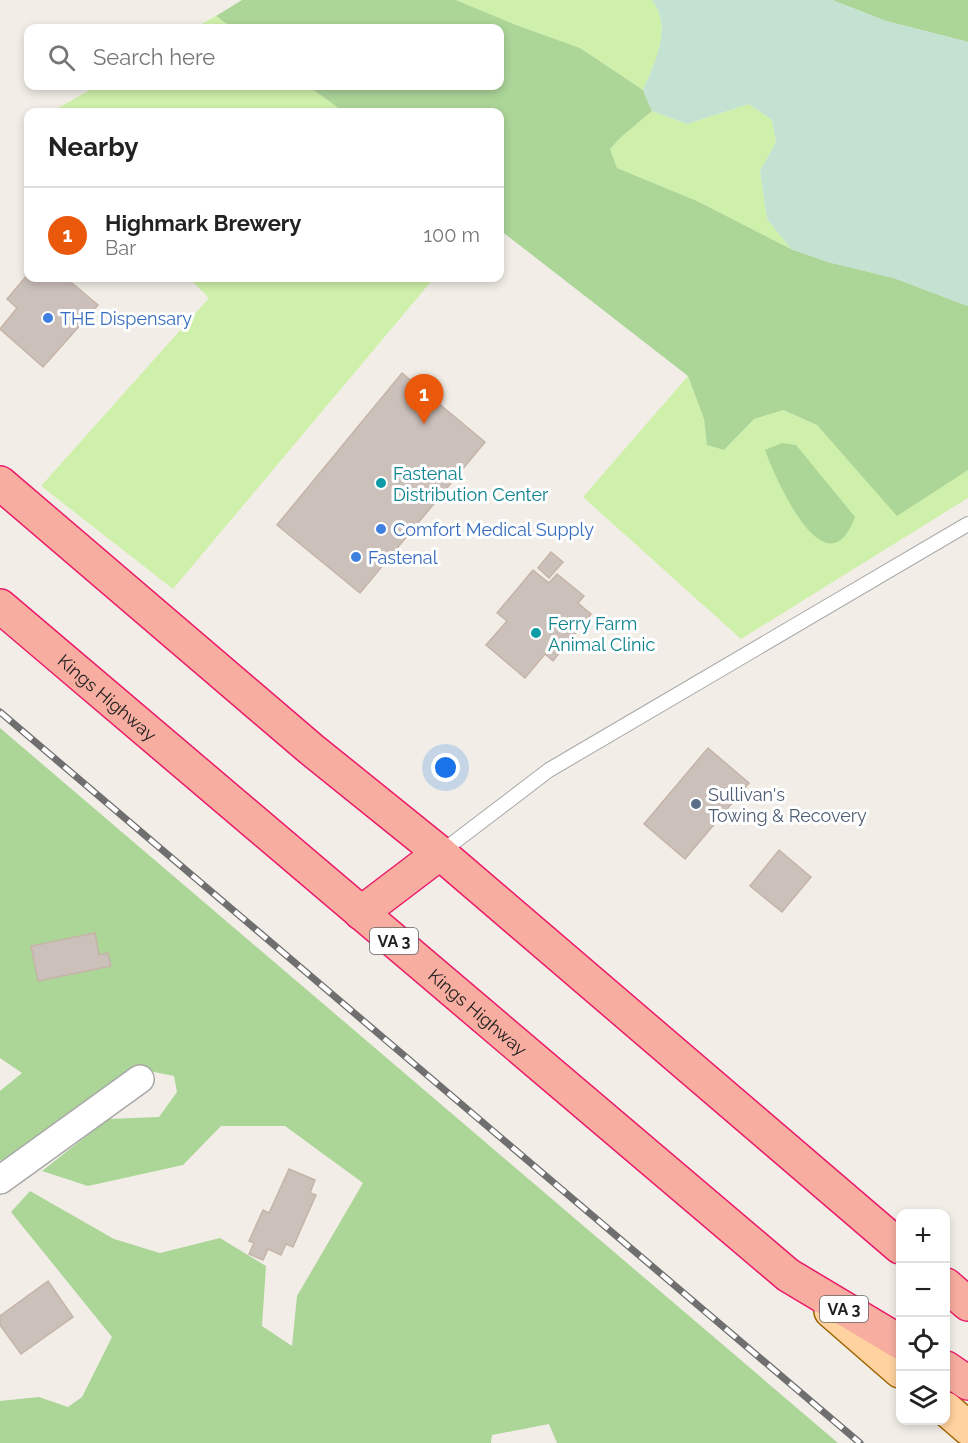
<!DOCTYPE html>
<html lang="en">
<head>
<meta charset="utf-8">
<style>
	body { margin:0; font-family:Raleway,sans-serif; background:#f6f6f6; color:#222 }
	.controls { position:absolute; right:18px; bottom:18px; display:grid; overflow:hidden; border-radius:12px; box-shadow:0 3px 9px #0003 }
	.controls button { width:54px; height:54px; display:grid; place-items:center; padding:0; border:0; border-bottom:2px solid #e0e0e0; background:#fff; color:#222; font:30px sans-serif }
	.you { position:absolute; left:446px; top:768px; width:21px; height:21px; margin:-15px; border:4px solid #fff; border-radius:50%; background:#1a73e8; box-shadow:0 0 0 9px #1a73e833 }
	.badge { display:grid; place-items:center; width:39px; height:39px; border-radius:50%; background:#ea580c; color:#fff; font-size:20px; font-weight:700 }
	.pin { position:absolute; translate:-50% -50px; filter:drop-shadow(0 2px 3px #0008) }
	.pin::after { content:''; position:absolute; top:32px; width:21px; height:18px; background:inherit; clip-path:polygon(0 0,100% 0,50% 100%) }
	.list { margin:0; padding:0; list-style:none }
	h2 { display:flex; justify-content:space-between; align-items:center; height:78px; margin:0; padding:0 24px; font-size:26px }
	h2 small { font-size:20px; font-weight:400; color:#767676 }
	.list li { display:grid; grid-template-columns:39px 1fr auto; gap:18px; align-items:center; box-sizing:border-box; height:96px; padding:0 24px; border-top:2px solid #e0e0e0 }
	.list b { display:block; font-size:22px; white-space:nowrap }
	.list p { margin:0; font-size:20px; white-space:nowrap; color:#767676 }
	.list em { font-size:20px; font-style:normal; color:#767676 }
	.icon { flex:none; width:33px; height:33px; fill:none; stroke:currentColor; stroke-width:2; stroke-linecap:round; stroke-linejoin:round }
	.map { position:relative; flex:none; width:968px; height:1443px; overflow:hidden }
	.search { position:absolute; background:#fff; box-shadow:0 3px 9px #0003; left:24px; top:24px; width:480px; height:66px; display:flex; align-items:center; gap:15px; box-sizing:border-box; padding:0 21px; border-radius:12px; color:#767676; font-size:22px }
	.panel { position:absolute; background:#fff; box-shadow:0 3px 9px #0003; left:24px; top:108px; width:480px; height:174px; border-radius:12px }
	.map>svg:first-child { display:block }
</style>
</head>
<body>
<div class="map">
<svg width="968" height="1443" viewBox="0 0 968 1443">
	<rect width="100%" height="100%" fill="#f2eee7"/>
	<g fill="#cff0aa">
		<path d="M456,0H652C673,27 655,63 643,90L580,48L516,25Z"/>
		<path d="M216,16L232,28H194Z"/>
		<path d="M97,86H308L344,112H51Z"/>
		<path d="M749,104L772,120L776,142L760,171L767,219L791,249L697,201L617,168L610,149L620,138L652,111L687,124Z"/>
		<path d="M189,278H434L173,589L41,486L209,298Z"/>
		<path d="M688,376L704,419L707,445L724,450L754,419L782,410L817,425L897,515L968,470V498L741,639L583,497Z"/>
	</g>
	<g fill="#acd598">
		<path d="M242,0H456L516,25L580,48L643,90L652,111L620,138L610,149L617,168L697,201L791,249L828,262L894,278L968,306V470L897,516L817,425L783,410L754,419L724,450L707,445L704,419L688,376L500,230V112H344L308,86H500V28H232L216,16Z"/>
		<path d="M832,0H968V42L886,21Z"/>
		<path d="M782,443L796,445L855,517C826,595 775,478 765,450Z"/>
		<path d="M0,728L838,1443H557L549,1424L492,1435L491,1443H0V1401L39,1397L68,1407L82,1397L112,1337L11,1212L30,1191L114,1239L160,1253L220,1238L266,1266L262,1326L292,1346L297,1296L363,1183L285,1126H221L183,1165L88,1186L42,1171L108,1119L159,1117L177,1092L174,1076L139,1069L3,1164L0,1160V1091L22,1073L0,1058Z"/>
	</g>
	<path fill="#c3e2d2" d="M652,0H832L886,21L968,42V306L894,278L828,262L791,249L767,219L760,171L776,142L772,120L749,104L687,124L652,111L643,90C655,63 673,27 652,0Z"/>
	<g fill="#cbc0ba" stroke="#c5b4a8" stroke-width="1.5">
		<path d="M28,274V278H66L98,305L43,367L0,329L17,308L7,299Z"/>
		<path d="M402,373L485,442L360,593L277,525Z"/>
		<path d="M551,552L563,562L549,578L538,568Z"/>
		<path d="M533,570L549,583L557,574L584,596L578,603L591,614L553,661L545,654L525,678L486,645L507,621L497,613Z"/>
		<path d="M708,748L749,783L685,859L644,824Z"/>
		<path d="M779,850L811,877L782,912L750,886Z"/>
		<path d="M95,933L99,955L108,953L111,966L38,981L31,946Z"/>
		<path d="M289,1169L315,1180L310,1193L316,1195L293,1247L286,1244L281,1255L268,1249L263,1260L249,1254L254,1243L249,1241L263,1210L269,1213Z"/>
		<path d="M48,1281L73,1317L21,1354L0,1325V1316Z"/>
	</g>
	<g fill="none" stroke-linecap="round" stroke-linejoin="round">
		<defs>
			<path id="service" d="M440,853L549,770L968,524"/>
			<path id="minor" d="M0,1180L140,1079"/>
			<g id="primary">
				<path d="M831,1311L900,1371"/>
				<path d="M946,1409L968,1428"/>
			</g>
			<g id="trunk">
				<path d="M0,483L311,749L440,853L900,1247"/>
				<path id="s1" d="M0,606L788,1275L900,1342"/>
				<path d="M361,913L440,853"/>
				<path d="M946,1285L968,1304"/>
				<path d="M946,1368L968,1383"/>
			</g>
		</defs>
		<use href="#service" stroke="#a8a8a8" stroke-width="16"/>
		<use href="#minor" stroke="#a8a8a8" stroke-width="30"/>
		<use href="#primary" stroke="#9e6400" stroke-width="36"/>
		<use href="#trunk" stroke="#eb1969" stroke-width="36"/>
		<use href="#service" stroke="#fff" stroke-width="14"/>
		<use href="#minor" stroke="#fff" stroke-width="27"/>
		<use href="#primary" stroke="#ffd29f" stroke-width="33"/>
		<use href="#trunk" stroke="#f7aea0" stroke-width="33"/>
		<defs>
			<path id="rail" d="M0,712L860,1443"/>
		</defs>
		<use href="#rail" stroke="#6f6f6f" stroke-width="7"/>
		<use href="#rail" stroke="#fff" stroke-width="4.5" stroke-dasharray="14" stroke-linecap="butt"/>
	</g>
	<g fill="#3f7fe0" stroke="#fff" stroke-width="2">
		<circle cx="48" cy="318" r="6"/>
		<circle cx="381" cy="529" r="6"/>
		<circle cx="356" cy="557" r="6"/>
	</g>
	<g fill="#0f9aa8" stroke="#fff" stroke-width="2">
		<circle cx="381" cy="483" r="6"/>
		<circle cx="536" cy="633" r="6"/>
	</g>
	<circle fill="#5c6f8a" stroke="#fff" stroke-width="2" cx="696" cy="804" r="6"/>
	<g text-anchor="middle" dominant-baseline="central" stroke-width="6" stroke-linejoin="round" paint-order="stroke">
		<g fill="#fff" stroke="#646464" stroke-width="1.5">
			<rect x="370" y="928" width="48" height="26" rx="4.5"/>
			<rect x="820" y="1296" width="48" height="26" rx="4.5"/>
		</g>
		<g font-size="16" font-weight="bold" fill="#212121">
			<text x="394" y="941">VA 3</text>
			<text x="844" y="1309">VA 3</text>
		</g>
		<g font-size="18" fill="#366cbe" stroke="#fff" text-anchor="start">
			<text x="60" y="318">THE Dispensary</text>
			<text x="393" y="529">Comfort Medical Supply</text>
			<text x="368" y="557">Fastenal</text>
		</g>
		<g font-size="18" fill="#0d838f" stroke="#fff" text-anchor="start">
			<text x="393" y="473">Fastenal<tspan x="393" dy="21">Distribution Center</tspan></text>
			<text x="548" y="623">Ferry Farm<tspan x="548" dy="21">Animal Clinic</tspan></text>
		</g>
		<g font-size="18" fill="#212121" stroke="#fff">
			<text stroke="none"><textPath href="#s1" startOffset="141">Kings Highway</textPath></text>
			<text stroke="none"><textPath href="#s1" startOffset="627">Kings Highway</textPath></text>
		</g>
		<g font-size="18" fill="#4e5e75" stroke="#fff" text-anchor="start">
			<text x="708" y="794">Sullivan's<tspan x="708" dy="21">Towing &amp; Recovery</tspan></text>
		</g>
	</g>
</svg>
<div class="controls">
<button>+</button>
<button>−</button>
<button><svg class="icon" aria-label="locate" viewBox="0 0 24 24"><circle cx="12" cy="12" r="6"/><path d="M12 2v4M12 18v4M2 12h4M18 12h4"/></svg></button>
<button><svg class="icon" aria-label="layers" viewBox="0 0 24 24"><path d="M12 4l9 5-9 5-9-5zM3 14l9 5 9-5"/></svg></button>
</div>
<div class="you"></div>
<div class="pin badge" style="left:424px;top:424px">1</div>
<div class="search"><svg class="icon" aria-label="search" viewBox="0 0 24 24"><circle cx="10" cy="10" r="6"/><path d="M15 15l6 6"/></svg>Search here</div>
<section class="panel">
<h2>Nearby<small></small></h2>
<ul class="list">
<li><span class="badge">1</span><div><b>Highmark Brewery</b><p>Bar</p></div><em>100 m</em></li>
</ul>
</section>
</div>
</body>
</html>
